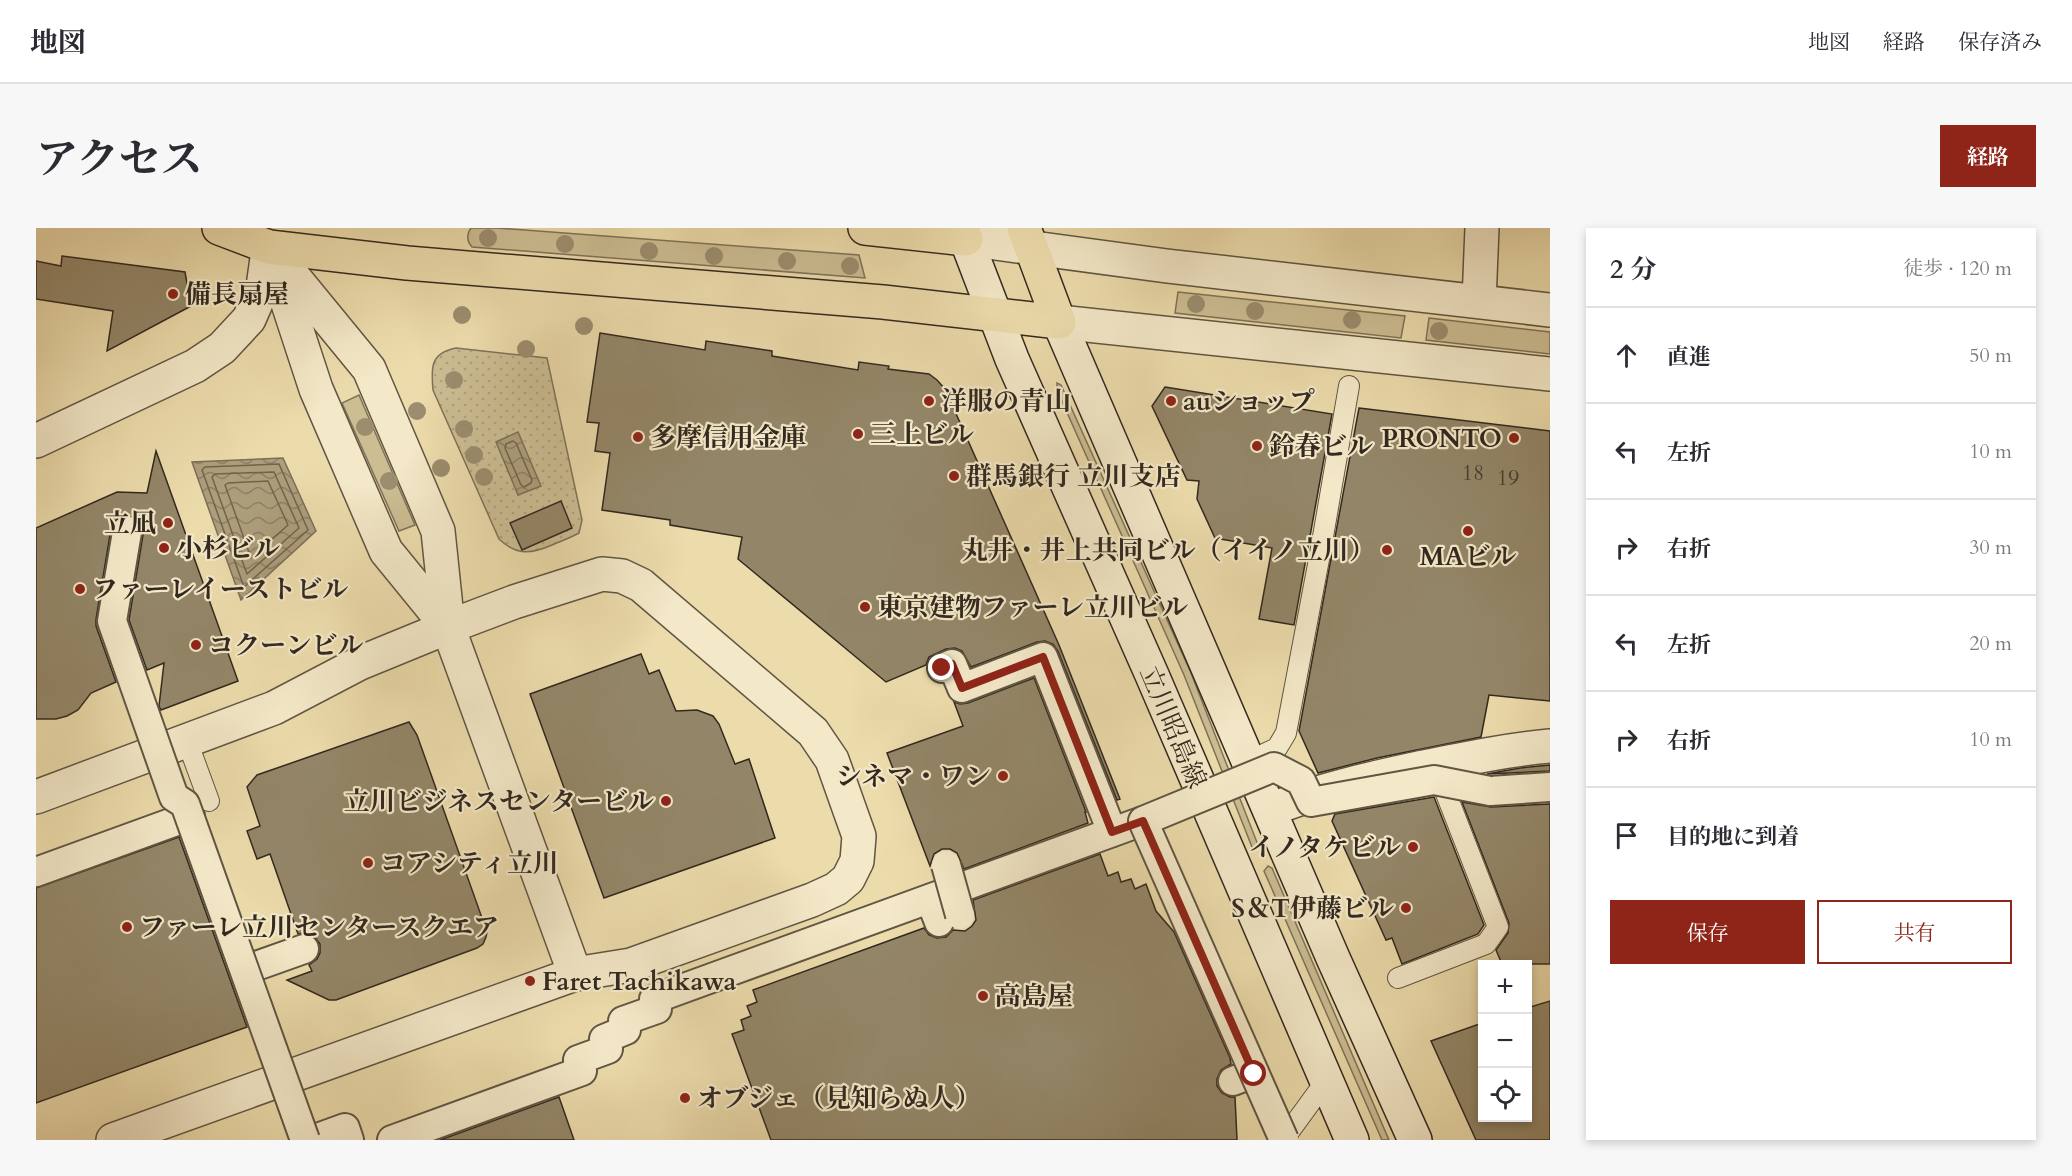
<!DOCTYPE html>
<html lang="ja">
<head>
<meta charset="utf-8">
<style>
	body { margin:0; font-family:Cardo,"Noto Serif JP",serif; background:#f7f7f7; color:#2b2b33 }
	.controls { position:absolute; right:18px; bottom:18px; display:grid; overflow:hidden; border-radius:0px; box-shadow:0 3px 9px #0003 }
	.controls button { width:54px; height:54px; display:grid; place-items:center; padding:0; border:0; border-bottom:2px solid #e1e1e2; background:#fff; color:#2b2b33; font:30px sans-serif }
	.stop { position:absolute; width:18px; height:18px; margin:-14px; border:4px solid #8f2418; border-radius:50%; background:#fff }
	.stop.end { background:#8f2418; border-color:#fff; box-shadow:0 2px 6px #0008 }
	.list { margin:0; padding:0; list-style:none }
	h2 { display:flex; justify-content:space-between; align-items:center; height:78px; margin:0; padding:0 24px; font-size:26px }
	h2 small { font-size:20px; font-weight:400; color:#7c7c81 }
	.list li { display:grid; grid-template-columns:39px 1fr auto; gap:18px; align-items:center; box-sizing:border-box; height:96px; padding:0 24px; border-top:2px solid #e1e1e2 }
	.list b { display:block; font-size:22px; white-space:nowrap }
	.list em { font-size:20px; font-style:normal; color:#7c7c81 }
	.actions { display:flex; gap:12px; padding:18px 24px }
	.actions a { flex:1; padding:14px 0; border:2px solid #8f2418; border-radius:0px; text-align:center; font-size:21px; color:#8f2418 }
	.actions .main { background:#8f2418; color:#fff }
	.icon { flex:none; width:33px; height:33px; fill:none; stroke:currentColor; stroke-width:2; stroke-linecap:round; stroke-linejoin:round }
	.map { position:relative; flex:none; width:1514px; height:912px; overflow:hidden; border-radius:0px }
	header { display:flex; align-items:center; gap:36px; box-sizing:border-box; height:84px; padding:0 30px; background:#fff; border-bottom:2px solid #e1e1e2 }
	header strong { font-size:28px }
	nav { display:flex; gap:33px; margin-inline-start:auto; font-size:21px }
	.intro { display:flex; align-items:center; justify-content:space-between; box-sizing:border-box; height:144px; padding:0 36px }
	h1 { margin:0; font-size:42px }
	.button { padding:15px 27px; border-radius:0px; background:#8f2418; color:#fff; font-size:21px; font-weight:700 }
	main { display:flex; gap:36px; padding:0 36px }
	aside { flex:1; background:#fff; border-radius:0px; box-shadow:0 3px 9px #0003 }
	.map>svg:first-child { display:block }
</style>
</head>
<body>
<header>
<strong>地図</strong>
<nav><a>地図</a><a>経路</a><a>保存済み</a></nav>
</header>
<div class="intro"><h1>アクセス</h1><a class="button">経路</a></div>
<main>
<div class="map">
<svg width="1514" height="912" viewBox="0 0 1514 912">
	<defs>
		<pattern id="park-dots" width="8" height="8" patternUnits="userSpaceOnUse" patternTransform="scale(1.5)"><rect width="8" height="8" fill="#ccbd93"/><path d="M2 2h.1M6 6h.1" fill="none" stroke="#b0a27e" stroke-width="1.8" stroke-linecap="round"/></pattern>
		<pattern id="water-waves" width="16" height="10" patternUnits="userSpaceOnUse" patternTransform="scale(1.5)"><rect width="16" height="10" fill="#ad9e7c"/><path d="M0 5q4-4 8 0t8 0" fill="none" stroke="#8d8165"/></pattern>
	</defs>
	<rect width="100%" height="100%" fill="#ecdbab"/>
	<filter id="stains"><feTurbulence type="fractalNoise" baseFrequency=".00333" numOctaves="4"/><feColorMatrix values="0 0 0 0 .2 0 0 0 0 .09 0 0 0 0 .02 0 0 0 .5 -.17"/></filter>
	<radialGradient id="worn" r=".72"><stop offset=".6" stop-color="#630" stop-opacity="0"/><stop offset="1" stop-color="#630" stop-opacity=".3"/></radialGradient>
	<g fill="#ccbd93" stroke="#7f735a" stroke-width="1.5">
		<path d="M435,0H461L823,27L829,50L436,19C431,14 430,6 435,0Z"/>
		<path d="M1142,64L1369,88L1365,110L1139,85Z"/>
		<path d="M1393,90L1514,104V126L1390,112Z"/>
		<path d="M1021,155L1025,157L1155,445L1222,617L1221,620L1216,619L1148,447L1021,162Z"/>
		<path d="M323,167L379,297L363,303L306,175Z"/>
		<path d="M1232,638L1236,640L1353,912H1346L1228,643Z"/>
	</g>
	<path fill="url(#park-dots)" stroke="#7f735a" stroke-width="1.5" d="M420,120L511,130L546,292L543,305C534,310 525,313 516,317C495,326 481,328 463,311L397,162C395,140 394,125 420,120Z"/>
	<g fill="url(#water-waves)" stroke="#7c6f57" stroke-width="1.5">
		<path d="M482,204L505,258L482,267L460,214Z"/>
		<path d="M247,230L280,303L205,372L156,234Z"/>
	</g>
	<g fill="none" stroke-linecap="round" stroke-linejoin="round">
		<g stroke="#70644e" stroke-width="1.5">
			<path d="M477,213L480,215L496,252L495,255L488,259L485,257L469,220L470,216Z"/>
			<path d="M243,236L272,302L208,359L166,242L169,239Z"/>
			<path d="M238,244L263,300L211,346L176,249L179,246Z"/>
			<path d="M232,253L252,297L215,330L189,257L192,255Z"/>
		</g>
	</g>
	<g fill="#938668" stroke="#322920" stroke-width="1.5">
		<path d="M26,28L149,44L155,78L71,123L77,83L0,71V33L25,38Z"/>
		<path d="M564,105L669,122L670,113L736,123V128L822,142L823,134L853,138L852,141L893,146L901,152L909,161L1023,417L1084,571L1081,572L1022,423L1017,416L1009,413L1001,414L935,439L926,423L919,420L910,421L893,429L890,437L850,454L702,331L706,309L634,297V292L566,282L574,225L559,223L563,195L551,194Z"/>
		<path d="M1129,159L1296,186L1258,397L1223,391L1236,320L1179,310L1161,271L1163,253L1151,252L1116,178Z"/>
		<path d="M1323,180L1514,203V473L1453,467L1445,509L1341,530L1282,545L1263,503Z"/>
		<path d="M120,223L202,453L125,482L123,478L128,435L111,442L93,392L107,307V299L101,291L94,288H86L79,293L75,301L60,391V398L80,454L55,465L42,482L31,488L20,491H0V300L81,264L111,265Z"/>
		<path d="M525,273L536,300L486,322L474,295Z"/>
		<path d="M605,426L613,446L623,442L640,483L661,482L677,488L683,496L699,536L713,531L739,610L568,670L494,466Z"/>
		<path d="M998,450L1050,584H1049L1052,595L928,641L921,625L914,621H906L898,626L894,638L851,525L927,498L918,474L924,476L932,475Z"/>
		<path d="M373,494L381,507L451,704L450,709L447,716L441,720L300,772H293L251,752L276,743L273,737L281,731L284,725V716L278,708L270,705L262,706L234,626L221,631L211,603L224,598L211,559L221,547Z"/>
		<path d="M1514,537V543L1451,546L1484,540Z"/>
		<path d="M1398,569L1448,697L1442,706L1366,736L1356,710L1350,712L1296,593L1299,586Z"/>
		<path d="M1426,574L1455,579L1514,576V736H1466L1460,722L1472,705L1473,695Z"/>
		<path d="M143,609L211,799L0,875V660Z"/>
		<path d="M1064,626L1072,648L1082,644L1085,654L1095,651L1099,661L1110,656L1120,683L1138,704L1194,830L1195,836L1185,842L1181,851V858L1186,865L1194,869H1199L1201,912H735L696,806L708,802L705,792L715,788L711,778L721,774L717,762L888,700L893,707L901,710L910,709L917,702L929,703L936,698L940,692L937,672Z"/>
		<path d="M1514,773V912H1440L1395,813L1446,795V890H1491V780Z"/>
		<path d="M523,869L538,912H404Z"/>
	</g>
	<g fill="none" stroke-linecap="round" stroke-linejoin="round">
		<defs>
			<g id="service">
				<path d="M151,513L173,573"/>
				<path d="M1213,533L1241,520L1250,505L1284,326L1313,158"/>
				<path d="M1362,750L1450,716L1462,699L1402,545"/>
				<path d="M1247,912L1290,853"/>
			</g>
			<g id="pedestrian">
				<path d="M906,440L916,436L926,460L1007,429L1076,604"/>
				<path d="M1454,563L1514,559"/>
				<path d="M0,644L154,588"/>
				<path d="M894,671L903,694"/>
				<path d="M209,742L268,721"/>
				<path d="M1197,853L1218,845"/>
				<path d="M276,912L309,900L313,912"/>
				<path d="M356,912L546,843L542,832L572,821L568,811L590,802L587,793L621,781L618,771L1107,593"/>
			</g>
			<g id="minor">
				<path d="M1443,73L1446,0"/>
				<path d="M412,399L478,374L566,346L586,348L605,357L777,504L796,532L823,608L821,633L812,651L800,661L776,672L595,737L539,746"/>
				<path d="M1234,582C1282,562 1332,551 1383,540C1427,531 1470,522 1514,518"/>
			</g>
			<g id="tertiary">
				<path d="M930,11L1131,38L1514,82"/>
				<path d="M239,36L280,161L350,323L412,399"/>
				<path d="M1023,94L1514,146"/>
				<path d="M0,213L159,138L186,120L213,91L227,59L232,23"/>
				<path d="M0,569L238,480L324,435L412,399"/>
				<path d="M77,912L539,746L412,399L402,303L333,141L233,19"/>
			</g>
			<g id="secondary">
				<path d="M930,11L976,131L1116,447L1316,912"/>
				<path d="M1023,94L1297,730L1379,912"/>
			</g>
			<g id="primary">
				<path d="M183,0L233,19L371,35L847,74L1023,94L988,0"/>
				<path d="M829,0L930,11L926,0"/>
			</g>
		</defs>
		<use href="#service" stroke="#605643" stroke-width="22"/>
		<use href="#pedestrian" stroke="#605643" stroke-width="32"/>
		<use href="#minor" stroke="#605643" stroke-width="36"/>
		<use href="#tertiary" stroke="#605643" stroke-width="36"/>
		<use href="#secondary" stroke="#322920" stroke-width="36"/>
		<use href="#primary" stroke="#322920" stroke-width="36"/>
		<use href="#service" stroke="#f3e8c8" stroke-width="20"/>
		<use href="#pedestrian" stroke="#f3e8c8" stroke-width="28"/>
		<use href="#minor" stroke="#f3e8c8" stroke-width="33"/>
		<use href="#tertiary" stroke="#f3e8c8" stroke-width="33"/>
		<use href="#secondary" stroke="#f3e8c8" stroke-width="33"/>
		<use href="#primary" stroke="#ecdbab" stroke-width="33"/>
		<defs>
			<g id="pedestrian-bridge">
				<path d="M91,304L76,393L138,569L149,576L269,912"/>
				<path d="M910,637L924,687"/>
				<path d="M1248,912L1107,593L1238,539L1265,553L1275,574L1398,552L1454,563"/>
			</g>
		</defs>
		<use href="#pedestrian-bridge" stroke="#605643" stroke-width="32" stroke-linecap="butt"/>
		<use href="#pedestrian-bridge" stroke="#f3e8c8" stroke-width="28"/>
	</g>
	<g fill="#9b8d6e">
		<circle cx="452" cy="10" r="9"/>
		<circle cx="529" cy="16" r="9"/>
		<circle cx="613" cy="23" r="9"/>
		<circle cx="678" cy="28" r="9"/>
		<circle cx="751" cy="33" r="9"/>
		<circle cx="814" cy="38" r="9"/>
		<circle cx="1160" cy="76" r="9"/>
		<circle cx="1219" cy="83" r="9"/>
		<circle cx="426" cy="87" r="9"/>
		<circle cx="1316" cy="92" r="9"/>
		<circle cx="548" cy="98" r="9"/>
		<circle cx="1403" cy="103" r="9"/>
		<circle cx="490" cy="121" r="9"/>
		<circle cx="418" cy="152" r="9"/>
		<circle cx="381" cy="183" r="9"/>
		<circle cx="329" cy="199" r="9"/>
		<circle cx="428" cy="201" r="9"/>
		<circle cx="438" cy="227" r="9"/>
		<circle cx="405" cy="240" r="9"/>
		<circle cx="448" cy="249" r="9"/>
		<circle cx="353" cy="253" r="9"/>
	</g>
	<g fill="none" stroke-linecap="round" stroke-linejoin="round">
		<path stroke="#8f2418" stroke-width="8" d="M906,440L916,436L926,460L1007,429L1076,604L1107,593L1218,846"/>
	</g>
	<g fill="#8f2418" stroke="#f3e8c8" stroke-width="2">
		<circle cx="137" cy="66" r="6"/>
		<circle cx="893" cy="173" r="6"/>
		<circle cx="1135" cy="173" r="6"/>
		<circle cx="822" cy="206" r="6"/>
		<circle cx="602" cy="209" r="6"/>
		<circle cx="1478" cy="210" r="6"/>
		<circle cx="1221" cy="218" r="6"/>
		<circle cx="918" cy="248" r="6"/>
		<circle cx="132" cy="295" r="6"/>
		<circle cx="1432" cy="303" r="6"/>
		<circle cx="128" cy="320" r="6"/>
		<circle cx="1351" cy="322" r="6"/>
		<circle cx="44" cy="361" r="6"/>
		<circle cx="829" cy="379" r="6"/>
		<circle cx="160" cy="417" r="6"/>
		<circle cx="967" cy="548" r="6"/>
		<circle cx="630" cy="573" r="6"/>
		<circle cx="1377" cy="619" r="6"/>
		<circle cx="332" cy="635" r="6"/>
		<circle cx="1370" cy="680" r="6"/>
		<circle cx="91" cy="699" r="6"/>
		<circle cx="494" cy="753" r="6"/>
		<circle cx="947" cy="768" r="6"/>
		<circle cx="649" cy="870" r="6"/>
	</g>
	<g text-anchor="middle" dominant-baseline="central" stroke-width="4.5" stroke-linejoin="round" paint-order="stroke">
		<g font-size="22" fill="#4a4032">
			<text x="1437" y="245">18</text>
			<text x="1472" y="250">19</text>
		</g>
		<g font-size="26" font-weight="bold" fill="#322920" stroke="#f3e8c8" text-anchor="start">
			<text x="149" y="66">備長扇屋</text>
			<text x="905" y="173">洋服の青山</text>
			<text x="1147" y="173">auショップ</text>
			<text x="834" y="206">三上ビル</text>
			<text x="614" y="209">多摩信用金庫</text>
			<text x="1466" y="210" text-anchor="end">PRONTO</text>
			<text x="1233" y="218">鈴春ビル</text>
			<text x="930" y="248">群馬銀行 立川支店</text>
			<text x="120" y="295" text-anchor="end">立凪</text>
			<text x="140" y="320">小杉ビル</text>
			<text x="1339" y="322" text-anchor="end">丸井・井上共同ビル（イイノ立川）</text>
			<text x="1432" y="328" text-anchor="middle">MAビル</text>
			<text x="56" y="361">ファーレイーストビル</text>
			<text x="841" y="379">東京建物ファーレ立川ビル</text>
			<text x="172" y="417">コクーンビル</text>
			<text x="955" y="548" text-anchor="end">シネマ・ワン</text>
			<text x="618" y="573" text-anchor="end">立川ビジネスセンタービル</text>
			<text x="1365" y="619" text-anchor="end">イノタケビル</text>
			<text x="344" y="635">コアシティ立川</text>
			<text x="1358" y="680" text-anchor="end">S＆T伊藤ビル</text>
			<text x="103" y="699">ファーレ立川センタースクエア</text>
			<text x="506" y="753">Faret Tachikawa</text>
			<text x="959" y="768">高島屋</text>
			<text x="661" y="870">オブジェ（見知らぬ人）</text>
		</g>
		<g font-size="26" fill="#322920" stroke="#f3e8c8">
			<text transform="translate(1137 499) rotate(67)">立川昭島線</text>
		</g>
	</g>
	<rect width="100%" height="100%" filter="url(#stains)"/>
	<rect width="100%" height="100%" fill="url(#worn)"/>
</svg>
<div class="controls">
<button>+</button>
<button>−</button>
<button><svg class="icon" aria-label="locate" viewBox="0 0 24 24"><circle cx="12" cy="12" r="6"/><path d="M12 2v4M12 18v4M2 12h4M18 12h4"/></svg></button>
</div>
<div class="stop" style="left:1218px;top:846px"></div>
<div class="stop end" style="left:906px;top:440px"></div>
</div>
<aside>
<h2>2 分<small>徒歩 · 120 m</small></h2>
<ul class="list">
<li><svg class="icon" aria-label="ahead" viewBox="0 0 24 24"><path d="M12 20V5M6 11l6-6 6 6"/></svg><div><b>直進</b></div><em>50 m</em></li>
<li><svg class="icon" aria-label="left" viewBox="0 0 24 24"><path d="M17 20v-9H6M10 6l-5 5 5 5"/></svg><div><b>左折</b></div><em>10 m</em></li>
<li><svg class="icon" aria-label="right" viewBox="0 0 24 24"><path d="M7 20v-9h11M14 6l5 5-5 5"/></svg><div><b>右折</b></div><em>30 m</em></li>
<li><svg class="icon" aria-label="left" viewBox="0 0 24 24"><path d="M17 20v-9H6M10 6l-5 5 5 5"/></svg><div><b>左折</b></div><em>20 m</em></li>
<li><svg class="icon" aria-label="right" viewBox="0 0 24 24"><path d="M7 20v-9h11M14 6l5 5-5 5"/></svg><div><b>右折</b></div><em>10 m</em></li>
<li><svg class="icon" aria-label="arrive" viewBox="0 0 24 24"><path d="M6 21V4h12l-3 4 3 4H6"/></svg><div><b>目的地に到着</b></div></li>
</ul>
<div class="actions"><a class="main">保存</a><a>共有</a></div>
</aside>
</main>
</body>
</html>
